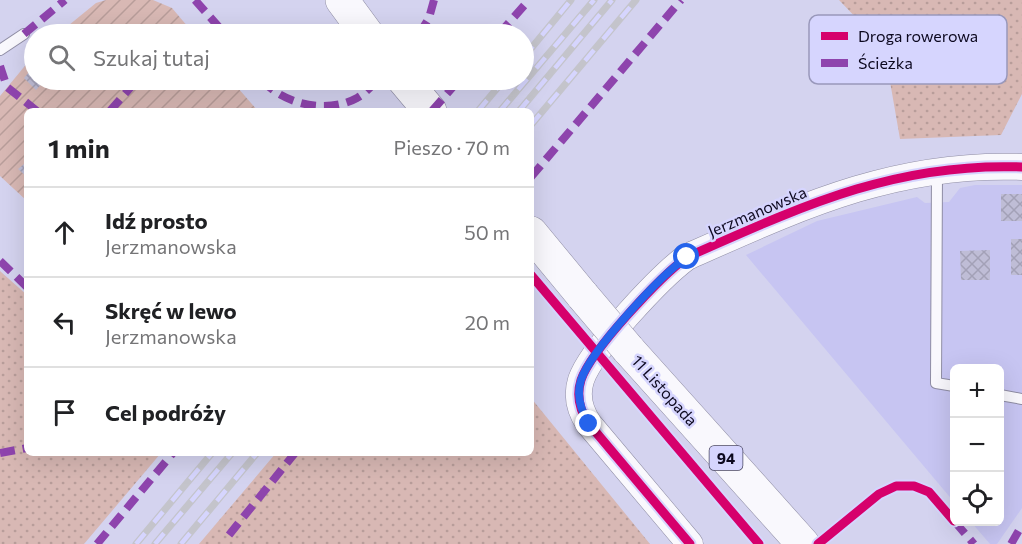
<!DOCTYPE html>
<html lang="pl">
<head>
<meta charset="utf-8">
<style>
	body { margin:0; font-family:Commissioner,sans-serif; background:#f2f2f2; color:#202124 }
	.controls { position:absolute; right:18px; bottom:18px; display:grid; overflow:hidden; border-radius:9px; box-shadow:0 6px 24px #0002 }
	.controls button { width:54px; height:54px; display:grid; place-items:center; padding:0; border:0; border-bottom:2px solid #e0e0e0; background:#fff; color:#202124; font:30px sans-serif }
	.stop { position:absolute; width:18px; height:18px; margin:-14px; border:4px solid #2563eb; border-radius:50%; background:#fff }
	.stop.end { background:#2563eb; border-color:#fff; box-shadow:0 2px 6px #0008 }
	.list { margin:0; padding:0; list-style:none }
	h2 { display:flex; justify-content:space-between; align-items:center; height:78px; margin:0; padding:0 24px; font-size:26px }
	h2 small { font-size:20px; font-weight:400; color:#757577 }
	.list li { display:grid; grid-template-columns:39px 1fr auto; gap:18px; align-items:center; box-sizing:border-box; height:90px; padding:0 24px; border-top:2px solid #e0e0e0 }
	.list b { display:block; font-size:22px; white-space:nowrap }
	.list p { margin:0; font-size:20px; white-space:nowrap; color:#757577 }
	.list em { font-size:20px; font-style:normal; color:#757577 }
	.icon { flex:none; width:33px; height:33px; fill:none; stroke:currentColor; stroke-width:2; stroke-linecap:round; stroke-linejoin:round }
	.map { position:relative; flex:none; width:1022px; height:544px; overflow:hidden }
	.search { position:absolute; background:#fff; box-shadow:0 6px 24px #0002; left:24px; top:24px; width:510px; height:66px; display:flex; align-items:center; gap:15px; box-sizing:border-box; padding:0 21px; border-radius:33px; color:#757577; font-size:22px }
	.panel { position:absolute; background:#fff; box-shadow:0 6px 24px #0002; left:24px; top:108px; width:510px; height:348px; border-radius:9px }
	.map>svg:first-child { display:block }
</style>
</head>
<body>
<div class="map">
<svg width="1022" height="544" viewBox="0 0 1022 544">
	<defs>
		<pattern id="grass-dots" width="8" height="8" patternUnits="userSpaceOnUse" patternTransform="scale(1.5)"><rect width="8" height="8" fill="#d8b8b4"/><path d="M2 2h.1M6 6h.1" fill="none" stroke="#b89d9a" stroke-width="1.8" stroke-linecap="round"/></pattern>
		<pattern id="garden-furrows" width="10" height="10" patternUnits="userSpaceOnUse" patternTransform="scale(1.5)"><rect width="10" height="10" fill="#d8b8b4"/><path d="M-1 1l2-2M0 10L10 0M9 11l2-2" fill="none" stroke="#b89d9a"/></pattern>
		<pattern id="building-cross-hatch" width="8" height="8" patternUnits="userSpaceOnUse" patternTransform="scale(1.5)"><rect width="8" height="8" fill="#bfbdd6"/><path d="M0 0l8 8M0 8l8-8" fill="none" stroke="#a3a1b7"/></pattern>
	</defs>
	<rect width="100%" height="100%" fill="#d4d3ef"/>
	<path fill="#c7c5f2" d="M975,185H1022V508L997,544H990L971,522H1000V368H954V502L746,255L817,221L917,197L925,203L949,202L960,188Z"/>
	<g fill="url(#grass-dots)">
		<path d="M839,0H1022V94L1001,135L900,139L884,47Z"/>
		<path d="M0,271L27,295V453H161L84,544H0Z"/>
		<path d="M531,398L650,544H199L276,453H531Z"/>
	</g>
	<g fill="url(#garden-furrows)">
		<path d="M106,0H153L172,8L194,34H58L96,3Z"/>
		<path d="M34,55V80H231L258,111H27V201L0,176V96Z"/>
	</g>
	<g fill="url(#building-cross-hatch)">
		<path d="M75,27L81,31L85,34H69Z"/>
		<path d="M34,66V80H45L36,90L24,78Z"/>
		<path d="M24,164L27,167V177L18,169Z"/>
		<rect x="1001" y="194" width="21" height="27"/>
		<rect x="1011" y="239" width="11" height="36"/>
		<path d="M990,250V280H961L960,251Z"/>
	</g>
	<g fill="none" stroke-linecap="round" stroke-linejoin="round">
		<defs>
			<g id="service">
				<path d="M0,50L24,34"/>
				<path d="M937,171L936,383L954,386"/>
				<path d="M1000,395L1022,399"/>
			</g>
			<path id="tertiary" d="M690,544L589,424C580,411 576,396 581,380C591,350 661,276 687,257C800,207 895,162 1022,167"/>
			<g id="primary">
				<path d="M342,0L367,34"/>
				<path d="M404,80L430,111"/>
				<path d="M531,233L583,296"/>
				<path d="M628,349L803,544"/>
			</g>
		</defs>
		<use href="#service" stroke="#8f8da4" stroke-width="12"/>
		<use href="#tertiary" stroke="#8f8da4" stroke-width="27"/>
		<use href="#primary" stroke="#8f8da4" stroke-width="34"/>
		<use href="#service" stroke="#f9f8fd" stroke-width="10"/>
		<use href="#tertiary" stroke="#f9f8fd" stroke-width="26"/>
		<use href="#primary" stroke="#f9f8fd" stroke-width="33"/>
		<defs>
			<g id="rail">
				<path d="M524,57L571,0"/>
				<path d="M478,111L504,80"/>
				<path d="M500,111L594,0"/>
				<path d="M519,111L612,0"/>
				<path d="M531,125L636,0"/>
				<path d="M136,544L212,453"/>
				<path d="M155,544L232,453"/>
				<path d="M181,544L257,453"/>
			</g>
		</defs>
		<use href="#rail" stroke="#c4c4cb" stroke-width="7"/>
		<use href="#rail" stroke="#d6d5fe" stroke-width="4.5" stroke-dasharray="14" stroke-linecap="butt"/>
		<defs>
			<path id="primary-bridge" d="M583,296L628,349"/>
		</defs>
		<use href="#primary-bridge" stroke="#8f8da4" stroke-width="34" stroke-linecap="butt"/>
		<use href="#primary-bridge" stroke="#f9f8fd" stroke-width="33"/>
		<g stroke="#8e44ad" stroke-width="8" stroke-dasharray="15 8" stroke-linecap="butt">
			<path d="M195,0L225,34"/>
			<path d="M24,34L65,0"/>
			<path d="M175,34L182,27"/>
			<path d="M419,34L429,18L434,0"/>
			<path d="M499,34L529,0"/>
			<path d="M0,66L7,87L37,111"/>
			<path d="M262,80C284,105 328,114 357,98C365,94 372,85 378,80"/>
			<path d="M110,111L137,80"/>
			<path d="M432,111L459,80"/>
			<path d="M531,177L681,0"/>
			<path d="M0,261L27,287"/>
			<path d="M0,453L27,448"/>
			<path d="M955,522L974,544"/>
			<path d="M229,535L295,453"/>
			<path d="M97,544L173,453"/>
			<path d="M1011,544L1022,525"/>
		</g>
		<defs>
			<g id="cycleway">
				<path d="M531,275L759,544"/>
				<path d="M690,544L589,424C580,411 576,396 581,380C591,350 661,276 687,257C800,207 895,162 1022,167"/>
				<path d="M818,544L879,494L896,486H914L929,492L954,521"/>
			</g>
		</defs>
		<use href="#cycleway" stroke="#d6d5fe" stroke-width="13"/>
		<use href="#cycleway" stroke="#d6006c" stroke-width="9"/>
	</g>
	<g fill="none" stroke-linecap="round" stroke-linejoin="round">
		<path stroke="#2563eb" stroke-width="8" d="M589,424C581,411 576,396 581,380C591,350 661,275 687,257"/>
	</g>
	<g text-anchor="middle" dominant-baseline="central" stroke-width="5" stroke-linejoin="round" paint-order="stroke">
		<rect fill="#d6d5fe" stroke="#494662" stroke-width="1.5" x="709.5" y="446" width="33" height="24" rx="4.5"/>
		<g font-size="15" font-weight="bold" fill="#0c081f">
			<text x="726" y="458">94</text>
		</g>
		<g font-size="16" fill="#0c081f" stroke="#d6d5fe">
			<text transform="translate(757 211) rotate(-23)">Jerzmanowska</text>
			<text transform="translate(665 390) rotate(48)">11 Listopada</text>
		</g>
	</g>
	<rect x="809" y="15" width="198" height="69" rx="9" fill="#d6d5fe" stroke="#9998bb" stroke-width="1.5"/>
	<rect x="821" y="32" width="27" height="8" fill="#d6006c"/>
	<rect x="821" y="59" width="27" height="8" fill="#8e44ad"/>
	<g font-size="16" fill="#0c081f">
		<text x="858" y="42">Droga rowerowa</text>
		<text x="858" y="69">Ścieżka</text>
	</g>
</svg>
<div class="controls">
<button>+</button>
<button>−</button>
<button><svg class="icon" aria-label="locate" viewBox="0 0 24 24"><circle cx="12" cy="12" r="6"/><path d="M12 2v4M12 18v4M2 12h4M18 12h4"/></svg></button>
</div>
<div class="stop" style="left:687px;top:257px"></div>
<div class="stop end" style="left:589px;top:424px"></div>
<div class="search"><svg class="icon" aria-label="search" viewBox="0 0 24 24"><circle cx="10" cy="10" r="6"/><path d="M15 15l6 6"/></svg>Szukaj tutaj</div>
<section class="panel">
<h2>1 min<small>Pieszo · 70 m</small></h2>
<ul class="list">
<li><svg class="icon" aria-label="ahead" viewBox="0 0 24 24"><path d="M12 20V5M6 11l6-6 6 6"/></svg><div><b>Idź prosto</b><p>Jerzmanowska</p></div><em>50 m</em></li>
<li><svg class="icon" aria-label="left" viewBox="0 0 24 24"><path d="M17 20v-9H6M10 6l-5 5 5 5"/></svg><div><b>Skręć w lewo</b><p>Jerzmanowska</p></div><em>20 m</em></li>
<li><svg class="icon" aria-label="arrive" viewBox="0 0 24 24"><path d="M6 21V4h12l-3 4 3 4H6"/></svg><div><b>Cel podróży</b></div></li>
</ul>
</section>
</div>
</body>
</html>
